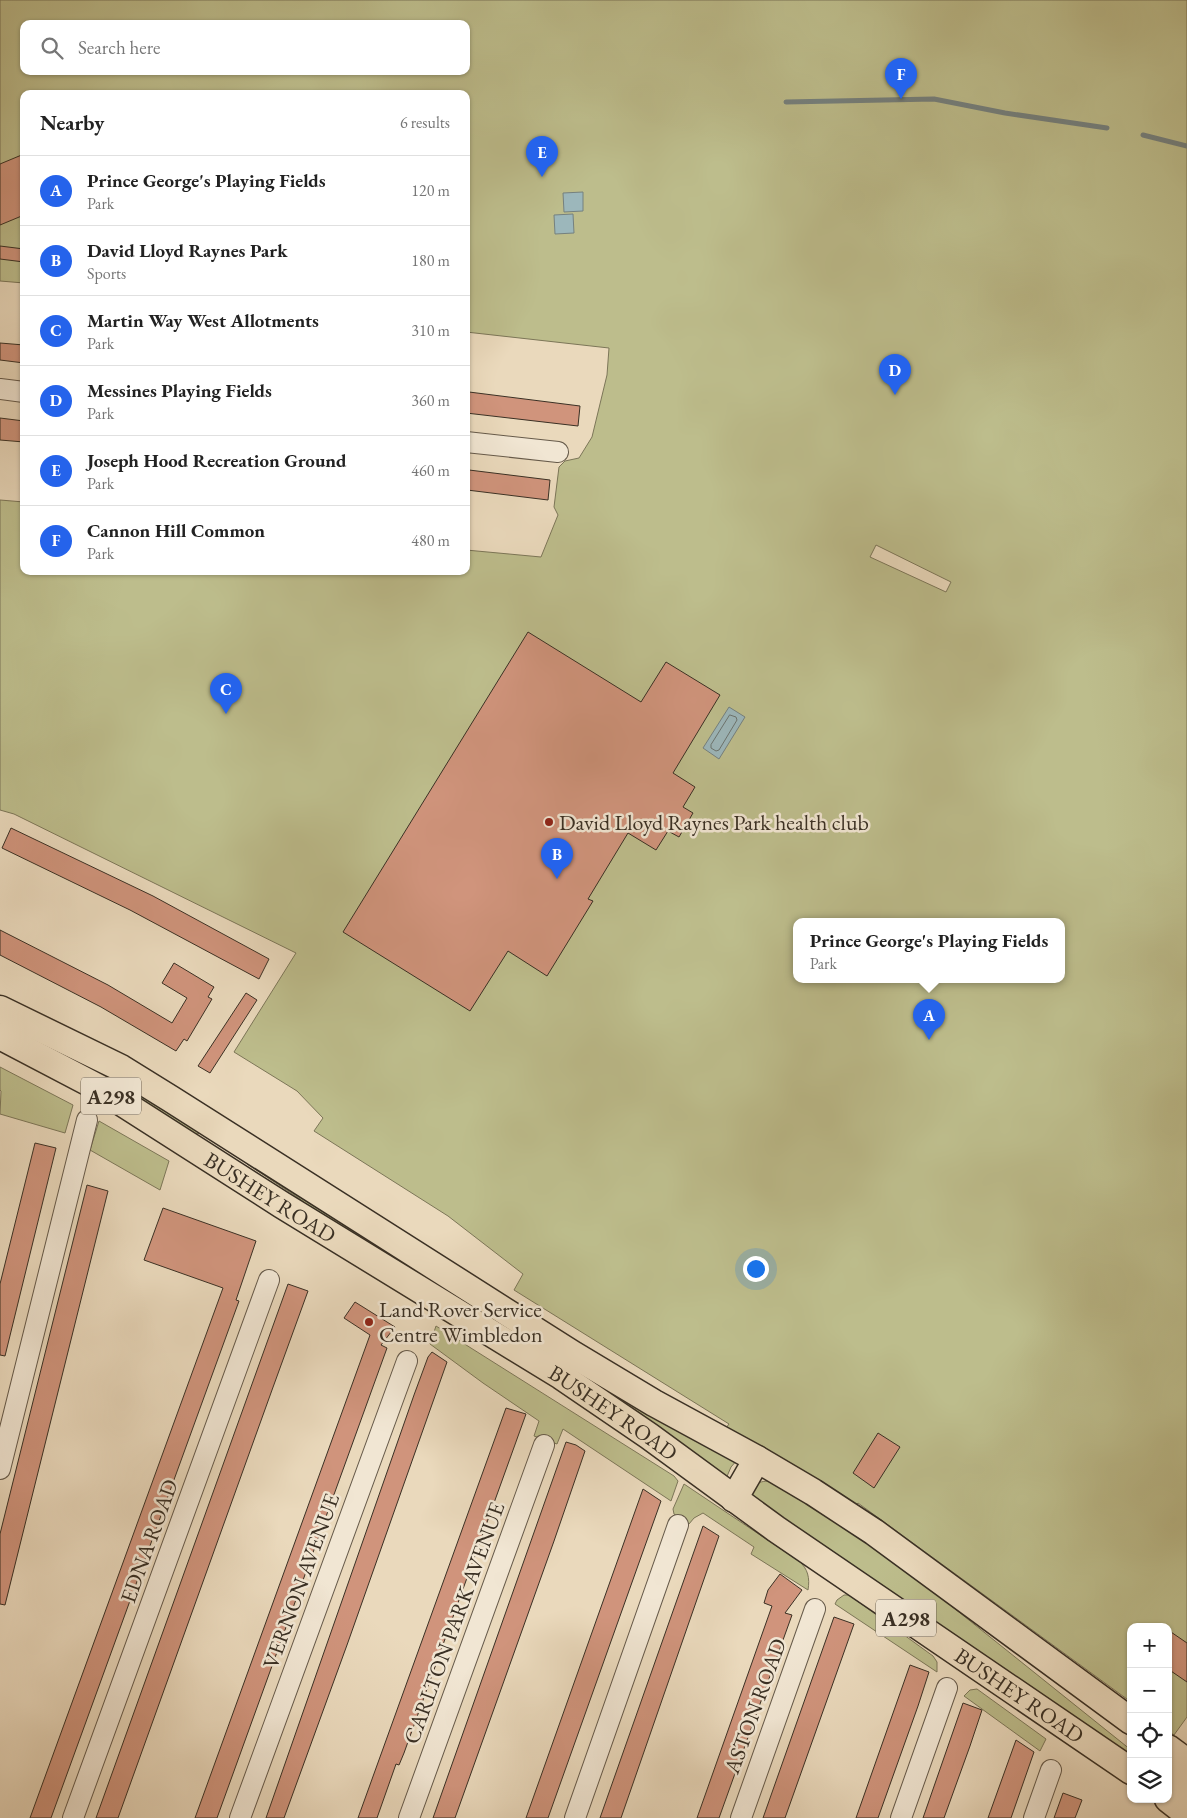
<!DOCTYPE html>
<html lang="en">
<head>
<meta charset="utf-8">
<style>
	body { margin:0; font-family:"EB Garamond",serif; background:#f2f2f2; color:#222 }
	.controls { position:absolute; right:15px; bottom:15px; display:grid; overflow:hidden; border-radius:10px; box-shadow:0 1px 4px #0004 }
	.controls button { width:45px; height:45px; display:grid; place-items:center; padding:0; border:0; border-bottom:1px solid #e0e0e0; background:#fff; color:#222; font:25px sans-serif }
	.you { position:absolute; left:755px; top:1268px; width:18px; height:18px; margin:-12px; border:4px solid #fff; border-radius:50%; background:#1a73e8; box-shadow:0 0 0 8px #1a73e833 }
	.badge { display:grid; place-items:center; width:32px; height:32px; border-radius:50%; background:#2563eb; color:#fff; font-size:16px; font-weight:700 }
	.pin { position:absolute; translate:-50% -41px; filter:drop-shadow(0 1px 2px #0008) }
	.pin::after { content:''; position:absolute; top:26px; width:18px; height:15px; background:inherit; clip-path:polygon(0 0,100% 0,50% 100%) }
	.popup { position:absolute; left:793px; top:918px; width:272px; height:65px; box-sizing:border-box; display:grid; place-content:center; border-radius:10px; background:#fff; filter:drop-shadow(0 1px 4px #0005); font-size:16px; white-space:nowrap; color:#767676 }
	.popup b { font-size:19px; color:#222 }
	.popup::after { content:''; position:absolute; left:50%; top:100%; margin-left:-10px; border:10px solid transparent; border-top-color:#fff }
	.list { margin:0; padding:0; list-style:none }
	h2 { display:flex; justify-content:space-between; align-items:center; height:65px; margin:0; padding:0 20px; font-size:21px }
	h2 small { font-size:16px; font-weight:400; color:#767676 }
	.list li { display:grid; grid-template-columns:32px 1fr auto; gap:15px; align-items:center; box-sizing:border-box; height:70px; padding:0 20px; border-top:1px solid #e0e0e0 }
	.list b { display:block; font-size:19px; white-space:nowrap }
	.list p { margin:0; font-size:16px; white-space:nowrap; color:#767676 }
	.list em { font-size:16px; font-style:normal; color:#767676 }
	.icon { flex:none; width:28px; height:28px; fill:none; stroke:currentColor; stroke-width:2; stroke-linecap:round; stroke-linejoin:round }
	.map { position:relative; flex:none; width:1187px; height:1818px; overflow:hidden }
	.search { position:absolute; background:#fff; box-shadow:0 1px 4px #0004; left:20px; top:20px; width:450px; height:55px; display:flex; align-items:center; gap:12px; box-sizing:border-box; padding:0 18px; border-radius:10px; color:#767676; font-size:19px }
	.panel { position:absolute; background:#fff; box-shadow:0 1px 4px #0004; left:20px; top:90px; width:450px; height:485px; border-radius:10px }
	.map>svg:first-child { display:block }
</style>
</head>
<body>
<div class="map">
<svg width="1187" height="1818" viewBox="0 0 1187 1818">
	<rect width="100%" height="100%" fill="#ead9bc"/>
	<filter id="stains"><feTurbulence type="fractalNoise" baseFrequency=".004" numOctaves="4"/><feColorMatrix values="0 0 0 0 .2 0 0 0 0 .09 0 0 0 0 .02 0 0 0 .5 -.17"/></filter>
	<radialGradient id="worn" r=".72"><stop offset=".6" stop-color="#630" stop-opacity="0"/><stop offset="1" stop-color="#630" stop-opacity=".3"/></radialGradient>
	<g fill="#bdbd8c" stroke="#7c7658" fill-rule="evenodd">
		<path d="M0,0H1187V1717L1174,1735L1168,1731V1627H1131V1702L858,1503L851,1510L723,1432L729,1424L514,1290L523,1274L448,1216L314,1131L323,1118L297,1091L234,1052L296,953L14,814L0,810V500L24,502V571H466V550L541,557L558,515L554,507L559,467L565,461L579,458L592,437L607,375L609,348L466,332V94H24V283L0,281ZM24,24H466V71H24ZM876,545L951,582L946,592L870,557ZM796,921H1062V979H796Z"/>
		<path d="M10,1030L105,1072L205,1131L194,1135Z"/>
		<path d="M0,1067L73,1105L65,1133L0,1114L1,1091L0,1090Z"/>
		<path d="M99,1121L169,1161L160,1190L90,1150Z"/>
		<path d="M243,1157L737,1460L731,1467L725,1481L330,1224L300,1199L247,1164Z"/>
		<path d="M436,1326L674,1476L678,1481L671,1501L563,1429L557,1444L534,1436L539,1421L483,1383L430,1344Z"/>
		<path d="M772,1481L847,1527L919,1580L1131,1750V1759L751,1496C754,1483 758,1481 772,1481Z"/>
		<path d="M684,1484L799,1561C808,1569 810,1578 808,1590L751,1554L754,1547L703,1513L694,1518L689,1524L674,1514L673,1509Z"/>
		<path d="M844,1595H849L933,1656L937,1662V1672L835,1604L837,1600Z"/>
		<path d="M977,1689L1046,1739L1040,1751L964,1696L970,1690Z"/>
	</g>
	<g fill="#9cb7bb" stroke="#75817f">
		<path d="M583,192V211L564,212L563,193Z"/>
		<path d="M573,214L574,233L555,234L554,215Z"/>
		<path d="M729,707L745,717L719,759L703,748Z"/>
	</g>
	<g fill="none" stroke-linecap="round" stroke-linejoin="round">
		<path stroke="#6b7470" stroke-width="1" d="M730,715L736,717L737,720L719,750L716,751L711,748V745Z"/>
		<g stroke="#75817f" stroke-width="5">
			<path d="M786,102L934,99L1005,113L1107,128"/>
			<path d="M1143,135L1187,146"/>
		</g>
	</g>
	<g fill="#d0947c" stroke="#3a3024">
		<path d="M24,154V215L0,225V164Z"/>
		<path d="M0,246L24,249V262L0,259Z"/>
		<path d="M0,343L24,345V363L0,360Z"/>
		<path d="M469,392L580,406L578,426L466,413Z"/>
		<path d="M0,418L24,421V442L0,440Z"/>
		<path d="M469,470L550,480L548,500L467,490Z"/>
		<path d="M528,632L641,702L666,662L720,695L673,773L695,787L683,807L693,813L679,837L668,831L656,850L628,833L588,899L593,901L547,976L508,951L470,1011L343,932Z"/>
		<path d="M11,828L153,896L269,959L259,979L130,910L2,848Z"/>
		<path d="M0,930L108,985L172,1023L187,998L162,983L174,963L214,987L208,997L212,999L187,1041L184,1039L176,1051L101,1007L0,955Z"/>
		<path d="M246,993L257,1000L210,1073L198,1066Z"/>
		<path d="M35,1143L56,1148L5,1356L0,1355V1284Z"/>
		<path d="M87,1185L108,1191L5,1605L0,1604V1534Z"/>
		<path d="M163,1208L256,1241L236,1300L239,1301L51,1818H30L223,1288L144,1260Z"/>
		<path d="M288,1284L308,1291L272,1390L118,1818H96Z"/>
		<path d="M355,1302L395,1327L381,1345L387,1348L217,1818H195L370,1335L344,1318Z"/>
		<path d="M432,1352L447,1362L347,1645L284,1818H266L414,1395L428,1357Z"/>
		<path d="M506,1408L526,1414L404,1753L399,1765L396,1764L377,1818H358Z"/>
		<path d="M878,1433L900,1447L874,1488L853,1473Z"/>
		<path d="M566,1442L576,1445L585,1451L554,1541L455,1818H433Z"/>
		<path d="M643,1489L661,1501L548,1818H526Z"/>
		<path d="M703,1526L719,1536L621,1818H600Z"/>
		<path d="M780,1574L802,1590L785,1613L792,1615L719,1818H697L772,1606L764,1603L768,1590Z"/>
		<path d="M834,1617L854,1624L843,1655L785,1818H763Z"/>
		<path d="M1168,1630L1187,1643V1682L1168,1669Z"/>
		<path d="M910,1665L929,1672L918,1706L878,1818H856Z"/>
		<path d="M963,1703L982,1710L970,1746L944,1818H923Z"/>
		<path d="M1016,1740L1034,1752L1011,1818H988Z"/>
		<path d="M1063,1793L1082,1800L1075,1818H1054Z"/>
	</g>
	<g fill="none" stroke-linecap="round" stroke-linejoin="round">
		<defs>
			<g id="minor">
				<path d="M0,389L24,392"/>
				<path d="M466,442L558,452"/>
				<path d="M0,1469L87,1120"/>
				<path d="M73,1818L269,1280"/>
				<path d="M240,1818L407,1361"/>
				<path d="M409,1818L544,1445"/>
				<path d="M575,1818L678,1525"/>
				<path d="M741,1818L815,1609"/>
				<path d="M901,1818L947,1688"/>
				<path d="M1034,1818L1051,1770"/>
			</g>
			<g id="major">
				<path d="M0,1009L121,1068L171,1099L574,1355L654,1403L757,1459L813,1492L874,1532L1131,1721"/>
				<path id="s1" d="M0,1036L99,1088L282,1205L561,1376L649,1436L776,1529L1131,1771"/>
				<path d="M734,1499L757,1459"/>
				<path d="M1168,1748L1187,1762"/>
				<path d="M1168,1771L1187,1786"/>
				<path d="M1168,1799L1187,1814"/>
			</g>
		</defs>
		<use href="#minor" stroke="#665a4a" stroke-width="22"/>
		<use href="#major" stroke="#3a3024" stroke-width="29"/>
		<use href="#minor" stroke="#f1e6d3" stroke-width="20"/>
		<use href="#major" stroke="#ead9bc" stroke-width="26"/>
	</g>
	<g fill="#8f2418" stroke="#f1e6d3" stroke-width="2">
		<circle cx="549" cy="822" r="5"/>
		<circle cx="369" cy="1322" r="5"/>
	</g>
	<g text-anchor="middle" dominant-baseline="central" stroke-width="5" stroke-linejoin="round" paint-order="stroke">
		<g fill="#f1e6d3" stroke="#716758" stroke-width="1">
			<rect x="81" y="1077.5" width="60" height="37" rx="4"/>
			<rect x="876" y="1599.5" width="60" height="37" rx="4"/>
		</g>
		<g font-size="21" font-weight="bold" fill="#3a3024">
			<text x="111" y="1096">A298</text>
			<text x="906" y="1618">A298</text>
		</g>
		<g font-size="22" fill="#3a3024" stroke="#f1e6d3" text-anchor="start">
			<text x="559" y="822">David Lloyd Raynes Park health club</text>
			<text x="379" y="1309">Land Rover Service<tspan x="379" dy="25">Centre Wimbledon</tspan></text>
		</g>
		<g font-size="22" fill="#3a3024" stroke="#f1e6d3">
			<text stroke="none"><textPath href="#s1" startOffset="315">BUSHEY ROAD</textPath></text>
			<text stroke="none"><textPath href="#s1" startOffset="720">BUSHEY ROAD</textPath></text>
			<text transform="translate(149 1541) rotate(-70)">EDNA ROAD</text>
			<text transform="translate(301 1581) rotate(-70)">VERNON AVENUE</text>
			<text transform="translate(454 1623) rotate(-70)">CARLTON PARK AVENUE</text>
			<text stroke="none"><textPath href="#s1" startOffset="1215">BUSHEY ROAD</textPath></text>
			<text transform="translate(755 1706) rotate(-70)">ASTON ROAD</text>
		</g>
	</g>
	<rect width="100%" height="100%" filter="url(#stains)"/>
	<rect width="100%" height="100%" fill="url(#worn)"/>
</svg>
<div class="controls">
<button>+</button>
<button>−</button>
<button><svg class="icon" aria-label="locate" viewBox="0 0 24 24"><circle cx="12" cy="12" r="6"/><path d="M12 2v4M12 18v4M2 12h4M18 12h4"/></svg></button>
<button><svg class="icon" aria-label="layers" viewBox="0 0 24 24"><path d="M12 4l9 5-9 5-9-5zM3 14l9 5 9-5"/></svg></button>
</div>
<div class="you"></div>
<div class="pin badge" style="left:929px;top:1040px">A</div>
<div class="popup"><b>Prince George's Playing Fields</b>Park</div>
<div class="pin badge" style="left:557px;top:879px">B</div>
<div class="pin badge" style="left:226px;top:714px">C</div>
<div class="pin badge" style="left:895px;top:395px">D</div>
<div class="pin badge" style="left:542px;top:177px">E</div>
<div class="pin badge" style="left:901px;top:99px">F</div>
<div class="search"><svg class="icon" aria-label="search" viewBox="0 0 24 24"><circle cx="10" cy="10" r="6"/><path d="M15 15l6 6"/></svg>Search here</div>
<section class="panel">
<h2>Nearby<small>6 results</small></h2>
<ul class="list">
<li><span class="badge">A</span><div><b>Prince George's Playing Fields</b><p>Park</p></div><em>120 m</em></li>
<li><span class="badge">B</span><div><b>David Lloyd Raynes Park</b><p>Sports</p></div><em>180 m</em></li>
<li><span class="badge">C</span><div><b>Martin Way West Allotments</b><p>Park</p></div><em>310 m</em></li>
<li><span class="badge">D</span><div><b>Messines Playing Fields</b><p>Park</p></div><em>360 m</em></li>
<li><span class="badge">E</span><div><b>Joseph Hood Recreation Ground</b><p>Park</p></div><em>460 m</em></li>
<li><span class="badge">F</span><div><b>Cannon Hill Common</b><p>Park</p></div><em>480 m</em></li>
</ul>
</section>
</div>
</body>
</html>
